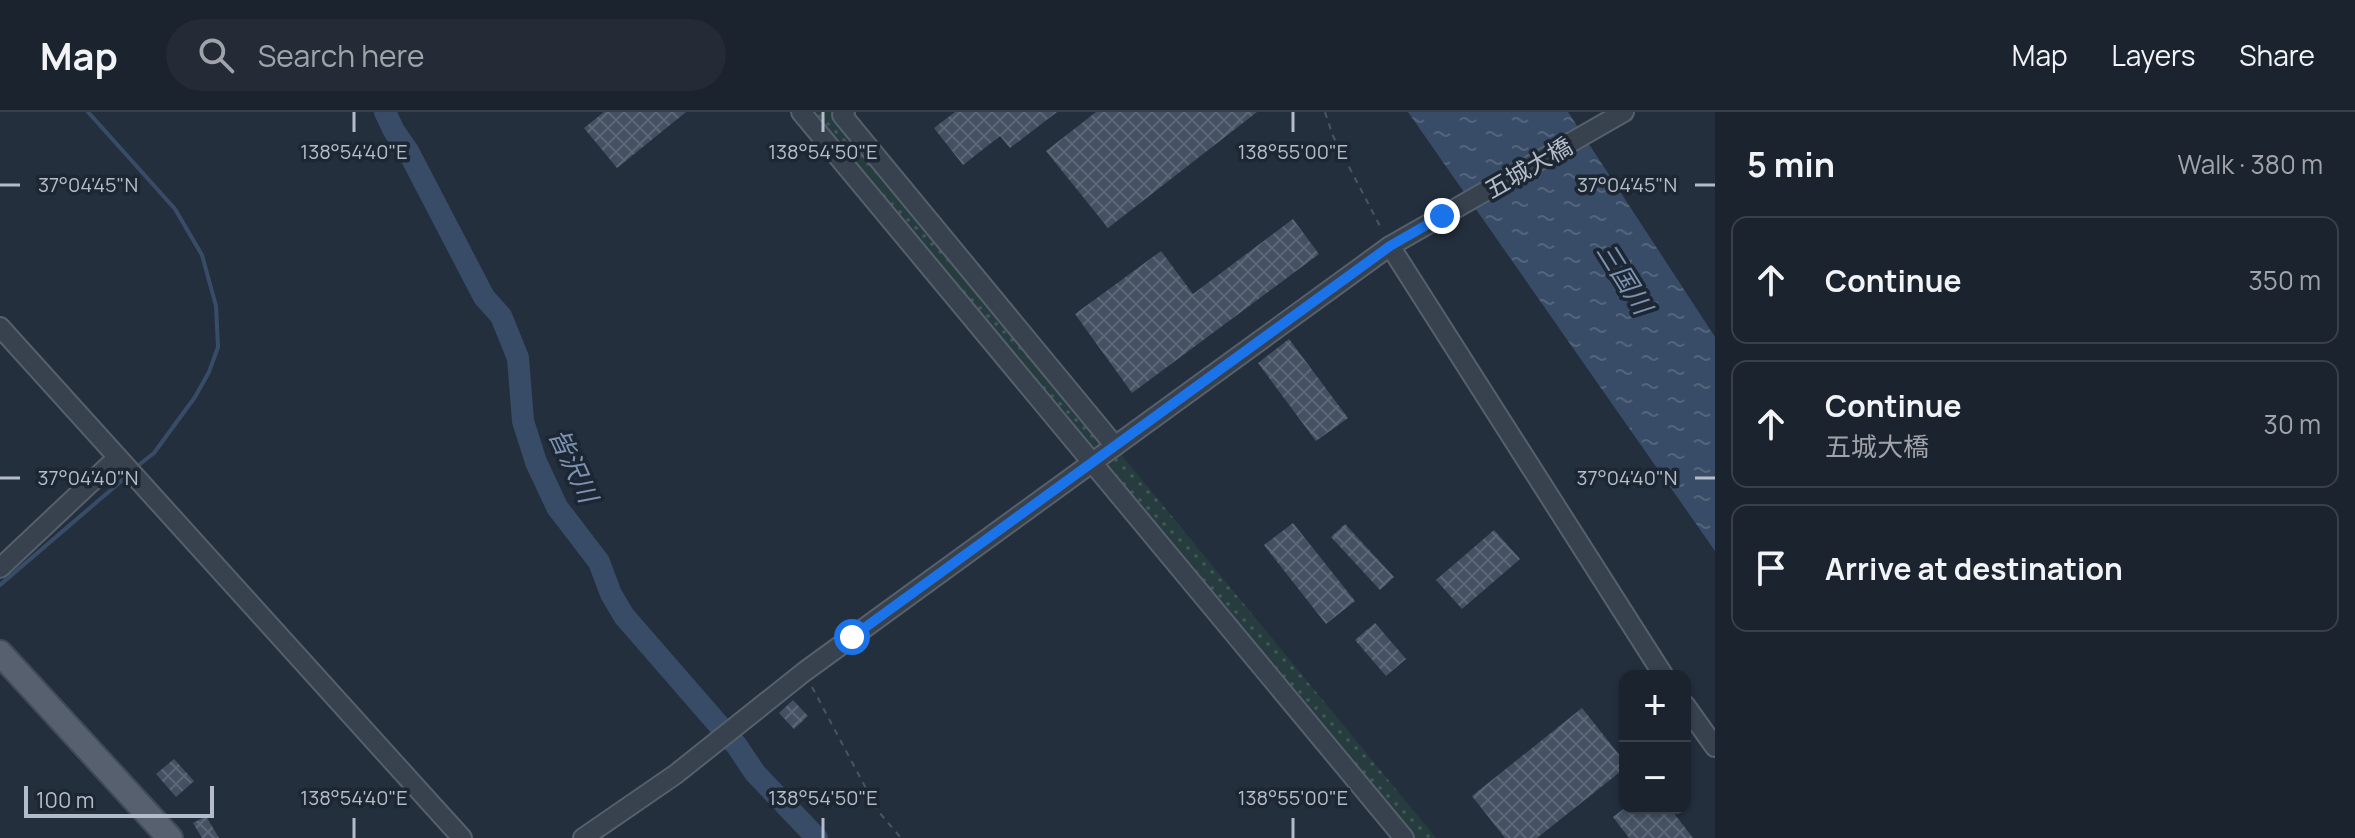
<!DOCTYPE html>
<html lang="en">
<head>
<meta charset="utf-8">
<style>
	body { margin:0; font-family:Manrope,"Noto Sans JP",sans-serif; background:#242b36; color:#f1f3f6 }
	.controls { position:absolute; right:24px; bottom:24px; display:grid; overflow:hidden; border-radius:16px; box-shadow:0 2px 6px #0004 }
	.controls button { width:72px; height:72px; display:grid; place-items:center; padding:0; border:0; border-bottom:2px solid #39404a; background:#1b232e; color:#f1f3f6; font:40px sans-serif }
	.scale { position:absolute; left:24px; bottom:20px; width:190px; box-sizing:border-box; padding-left:8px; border:4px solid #b4bcc9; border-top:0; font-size:22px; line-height:28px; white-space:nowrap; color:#b4bcc9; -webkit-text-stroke:6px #1d2633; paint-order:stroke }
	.stop { position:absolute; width:24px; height:24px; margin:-18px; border:6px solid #1a73e8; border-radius:50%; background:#fff }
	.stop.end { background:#1a73e8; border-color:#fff; box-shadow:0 2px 8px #0008 }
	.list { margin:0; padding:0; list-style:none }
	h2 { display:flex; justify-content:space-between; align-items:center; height:104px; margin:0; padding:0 32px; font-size:34px }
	h2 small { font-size:26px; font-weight:400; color:#a0a4aa }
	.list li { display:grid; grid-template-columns:52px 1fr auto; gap:24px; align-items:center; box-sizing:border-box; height:128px; margin:0 16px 16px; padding:0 16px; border:2px solid #39404a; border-radius:16px }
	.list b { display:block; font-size:30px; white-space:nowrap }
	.list p { margin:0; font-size:26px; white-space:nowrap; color:#a0a4aa }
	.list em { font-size:26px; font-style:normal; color:#a0a4aa }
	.icon { flex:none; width:44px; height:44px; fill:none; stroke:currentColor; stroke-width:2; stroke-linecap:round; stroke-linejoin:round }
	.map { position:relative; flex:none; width:1715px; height:726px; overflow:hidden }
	header { display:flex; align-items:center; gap:48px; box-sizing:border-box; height:112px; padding:0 40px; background:#1b232e; border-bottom:2px solid #39404a }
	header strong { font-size:38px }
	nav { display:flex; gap:44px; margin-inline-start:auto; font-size:28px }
	.search { width:560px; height:72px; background:#242b36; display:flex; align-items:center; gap:20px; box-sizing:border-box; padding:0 28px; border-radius:44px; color:#a0a4aa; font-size:30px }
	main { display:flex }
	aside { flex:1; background:#1b232e }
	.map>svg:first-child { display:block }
</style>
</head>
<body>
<header>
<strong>Map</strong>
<div class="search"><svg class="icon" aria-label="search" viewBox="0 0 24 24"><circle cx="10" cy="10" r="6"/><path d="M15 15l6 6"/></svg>Search here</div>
<nav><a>Map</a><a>Layers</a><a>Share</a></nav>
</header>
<main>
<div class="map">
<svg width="1715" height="726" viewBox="0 0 1715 726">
	<defs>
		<pattern id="grass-dots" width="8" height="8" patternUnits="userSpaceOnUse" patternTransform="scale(2)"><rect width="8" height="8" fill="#263c3f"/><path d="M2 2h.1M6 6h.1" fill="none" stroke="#435659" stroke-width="1.8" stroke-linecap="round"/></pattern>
		<pattern id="water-ripples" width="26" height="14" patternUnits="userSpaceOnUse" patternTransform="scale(2)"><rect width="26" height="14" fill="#394c67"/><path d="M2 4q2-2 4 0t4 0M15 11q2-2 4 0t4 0" fill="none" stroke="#53647b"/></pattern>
		<pattern id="building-cross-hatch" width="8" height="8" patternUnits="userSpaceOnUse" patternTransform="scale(2)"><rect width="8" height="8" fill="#455162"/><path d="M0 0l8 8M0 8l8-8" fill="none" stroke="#5d6877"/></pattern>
	</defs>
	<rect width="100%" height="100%" fill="#242f3e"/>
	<path fill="url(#grass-dots)" d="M801,0H840L1436,726H1404Z"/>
	<path fill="url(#water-ripples)" d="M1408,0H1568L1715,225V439Z"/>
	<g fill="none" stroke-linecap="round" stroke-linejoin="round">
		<g stroke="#394c67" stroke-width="4">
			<path d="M88,0L175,97L202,143L216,194L218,235L209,260L195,285L154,341L135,356"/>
			<path d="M0,473L126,365"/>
		</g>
		<path stroke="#394c67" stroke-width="22" d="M385,0L394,19L408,39L484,185L501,204L518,246L523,309L536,350L557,395L599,450L611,482L624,504L737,634L755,661L817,726"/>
	</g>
	<g fill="url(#building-cross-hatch)">
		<path d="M604,0H686L617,56L584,16Z"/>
		<path d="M955,0H1057L1010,36L1000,24L963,53L934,16Z"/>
		<path d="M1096,0H1257L1108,116L1046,39Z"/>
		<path d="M1293,107L1319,142L1132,281L1075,202L1161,139L1193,182Z"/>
		<path d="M1289,227L1348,306L1316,329L1258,251Z"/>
		<path d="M1293,411L1355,489L1326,512L1264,433Z"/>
		<path d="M1345,412L1394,465L1380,478L1331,425Z"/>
		<path d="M1494,418L1520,447L1462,497L1436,468Z"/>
		<path d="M1375,511L1406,547L1386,564L1355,528Z"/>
		<path d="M793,588L808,604L794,617L779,601Z"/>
		<path d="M1582,596L1625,650V656L1537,726H1505L1472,684Z"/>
		<path d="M174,647L194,669L176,685L156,662Z"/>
		<path d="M1625,696H1670L1693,726H1629L1613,705Z"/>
		<path d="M206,704L219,726H202L193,711Z"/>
	</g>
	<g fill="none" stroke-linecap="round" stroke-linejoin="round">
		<defs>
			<g id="minor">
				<path d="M801,0L1404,726"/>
				<path d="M845,0L842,3L1115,334"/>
				<path d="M1390,134L1664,564"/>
				<path d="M0,215L462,726"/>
				<path d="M0,456L117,346"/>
				<path d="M1685,593L1715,635"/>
				<path d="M583,726L676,662L804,560L1390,134L1624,0"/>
			</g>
			<path id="major" d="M0,541L170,726"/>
		</defs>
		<use href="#minor" stroke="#565f6c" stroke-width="22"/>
		<use href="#major" stroke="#414a57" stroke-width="28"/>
		<g stroke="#44595c" stroke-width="2" stroke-dasharray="6 6" stroke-linecap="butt">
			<path d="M1325,0L1333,24L1382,118"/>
			<path d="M812,575L878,699L901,726"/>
		</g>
		<use href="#minor" stroke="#38414e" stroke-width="18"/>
		<use href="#major" stroke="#56606e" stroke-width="24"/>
	</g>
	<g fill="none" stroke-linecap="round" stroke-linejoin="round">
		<path stroke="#1a73e8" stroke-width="10" d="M852,525L1390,134L1442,104"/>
	</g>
	<path fill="none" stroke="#b4bcc9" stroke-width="3" d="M354,0V20M823,0V20M1293,0V20M0,73H20M1695,73H1715M0,366H20M1695,366H1715M354,706V726M823,706V726M1293,706V726"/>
	<g text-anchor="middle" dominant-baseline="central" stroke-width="7" stroke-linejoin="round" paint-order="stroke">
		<g font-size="24" fill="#b4bcc9" stroke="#1d2633">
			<text transform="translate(1528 55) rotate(-30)">五城大橋</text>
		</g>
		<g font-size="26" font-style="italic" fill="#7c92b1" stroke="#1d2633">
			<text transform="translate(1625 166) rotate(58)">三国川</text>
			<text transform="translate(574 353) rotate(65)">皆沢川</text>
		</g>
	</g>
	<g font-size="20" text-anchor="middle" fill="#b4bcc9" stroke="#1d2633" stroke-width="7" stroke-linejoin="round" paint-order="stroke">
		<text x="354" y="47">138°54'40"E</text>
		<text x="823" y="47">138°54'50"E</text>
		<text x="1293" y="47">138°55'00"E</text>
		<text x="88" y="80">37°04'45"N</text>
		<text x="1627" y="80">37°04'45"N</text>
		<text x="88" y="373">37°04'40"N</text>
		<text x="1627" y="373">37°04'40"N</text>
		<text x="354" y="693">138°54'40"E</text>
		<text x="823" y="693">138°54'50"E</text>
		<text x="1293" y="693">138°55'00"E</text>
	</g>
</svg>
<div class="controls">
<button>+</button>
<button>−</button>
</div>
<div class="scale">100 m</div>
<div class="stop" style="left:852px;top:525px"></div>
<div class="stop end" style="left:1442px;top:104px"></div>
</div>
<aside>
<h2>5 min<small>Walk · 380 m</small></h2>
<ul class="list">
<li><svg class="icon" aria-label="ahead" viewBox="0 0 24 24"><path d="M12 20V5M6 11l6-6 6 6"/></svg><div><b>Continue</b></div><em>350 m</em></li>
<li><svg class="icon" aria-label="ahead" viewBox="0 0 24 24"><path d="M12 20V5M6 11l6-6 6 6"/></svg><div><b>Continue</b><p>五城大橋</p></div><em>30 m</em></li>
<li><svg class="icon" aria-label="arrive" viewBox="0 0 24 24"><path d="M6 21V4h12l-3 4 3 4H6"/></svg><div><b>Arrive at destination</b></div></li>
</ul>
</aside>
</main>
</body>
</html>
